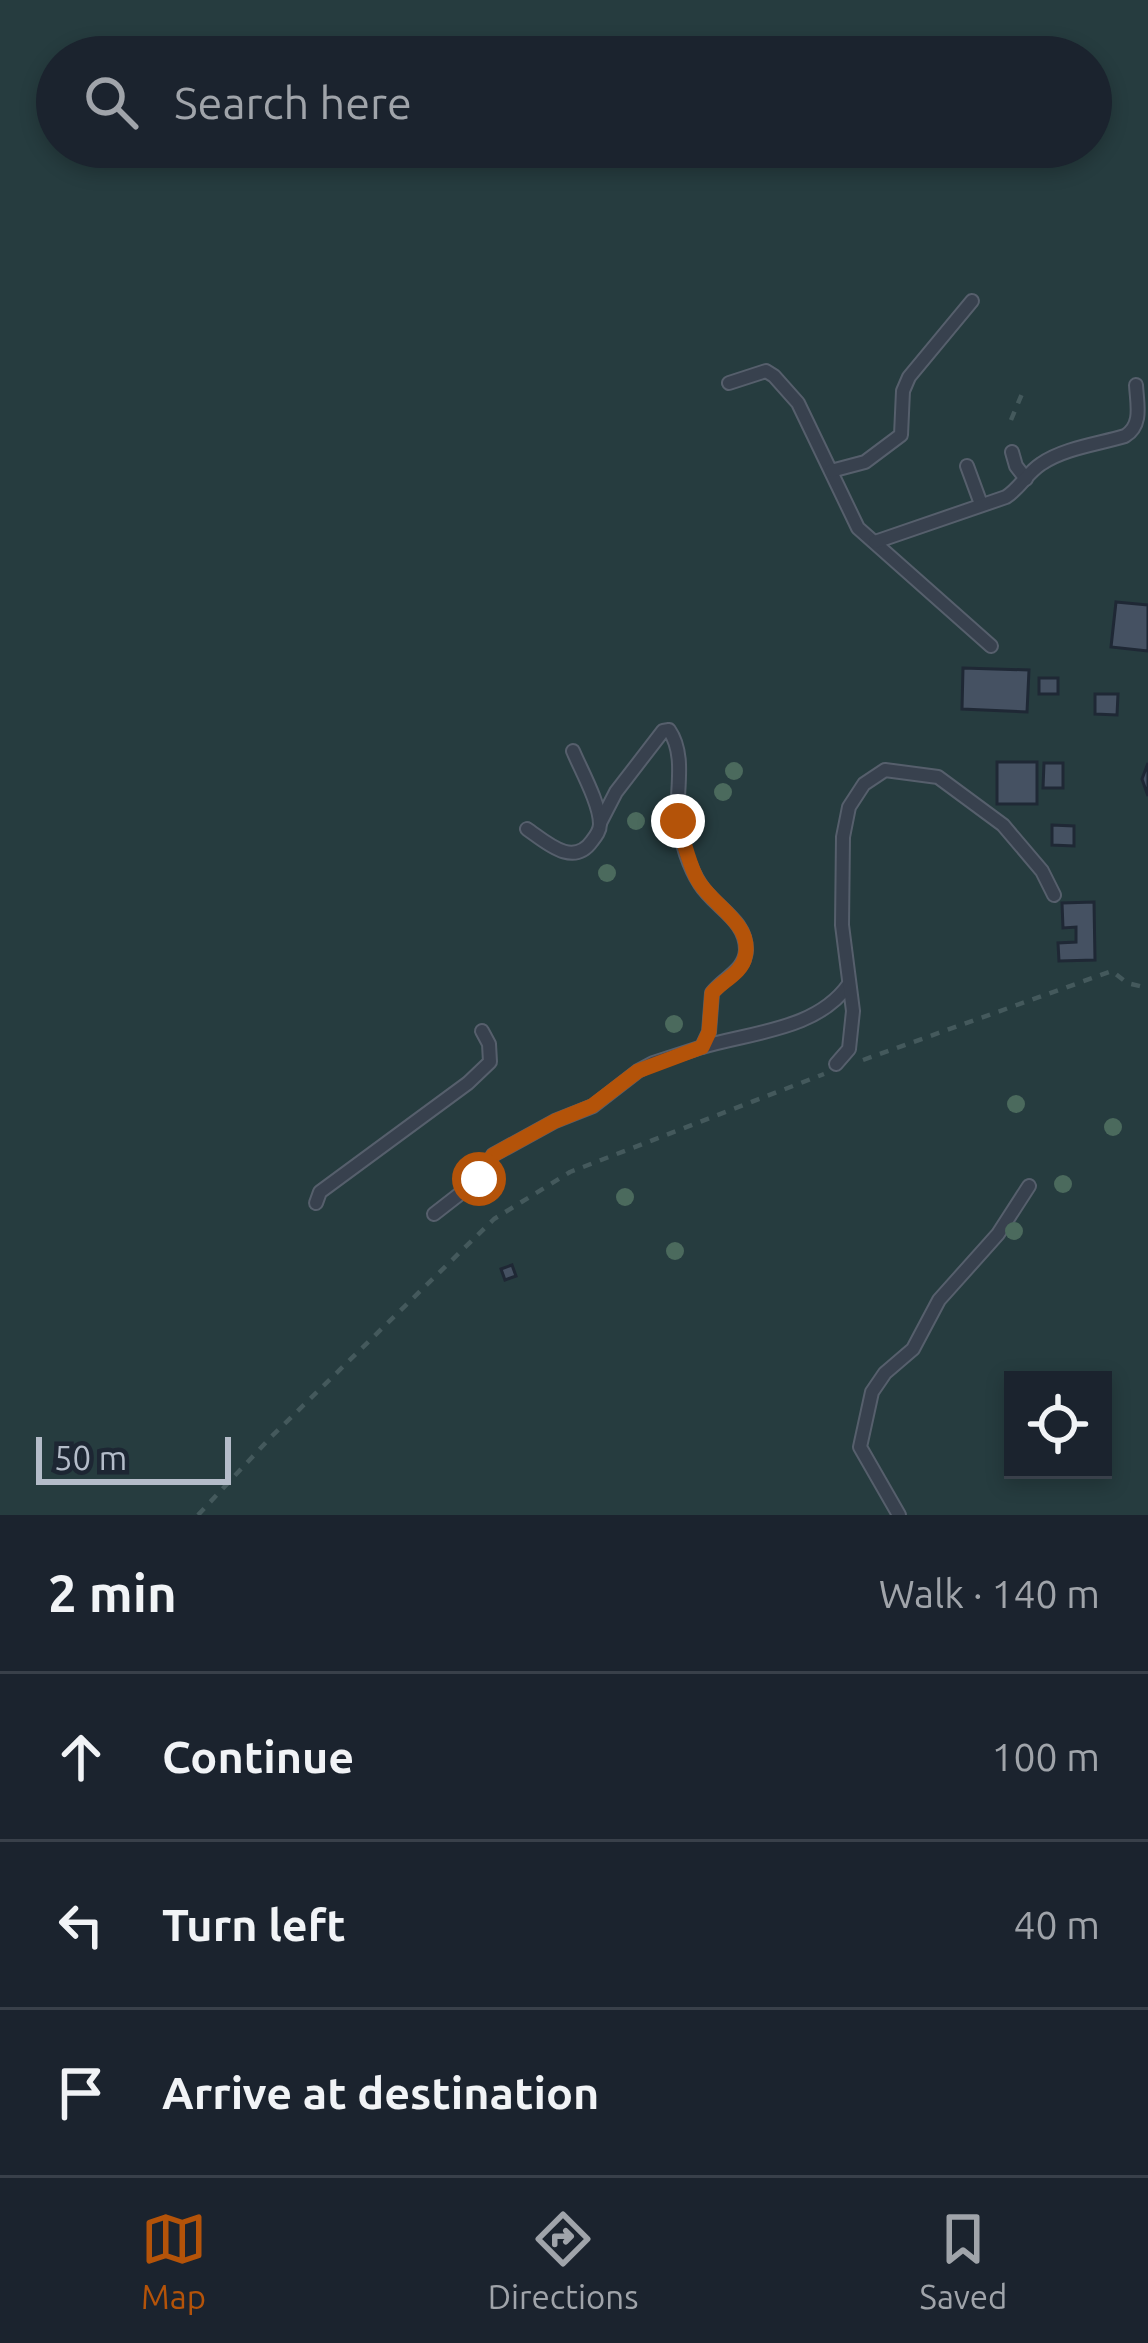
<!DOCTYPE html>
<html lang="en">
<head>
<meta charset="utf-8">
<style>
	body { margin:0; font-family:Ubuntu,sans-serif; background:#242b36; color:#f1f3f6 }
	.controls { position:absolute; right:36px; bottom:36px; display:grid; overflow:hidden; border-radius:0px; box-shadow:0 6px 18px #0003 }
	.controls button { width:108px; height:108px; display:grid; place-items:center; padding:0; border:0; border-bottom:3px solid #39404a; background:#1b232e; color:#f1f3f6; font:60px sans-serif }
	.scale { position:absolute; left:36px; bottom:30px; width:195px; box-sizing:border-box; padding-left:12px; border:6px solid #b4bcc9; border-top:0; font-size:33px; line-height:42px; white-space:nowrap; color:#b4bcc9; -webkit-text-stroke:9px #1d2633; paint-order:stroke }
	.stop { position:absolute; width:36px; height:36px; margin:-27px; border:9px solid #b45309; border-radius:50%; background:#fff }
	.stop.end { background:#b45309; border-color:#fff; box-shadow:0 3px 12px #0008 }
	.list { margin:0; padding:0; list-style:none }
	h2 { display:flex; justify-content:space-between; align-items:center; height:156px; margin:0; padding:0 48px; font-size:51px }
	h2 small { font-size:39px; font-weight:400; color:#a0a4aa }
	.list li { display:grid; grid-template-columns:78px 1fr auto; gap:36px; align-items:center; box-sizing:border-box; height:168px; padding:0 48px; border-top:3px solid #39404a }
	.list b { display:block; font-size:45px; white-space:nowrap }
	.list em { font-size:39px; font-style:normal; color:#a0a4aa }
	.icon { flex:none; width:66px; height:66px; fill:none; stroke:currentColor; stroke-width:2; stroke-linecap:round; stroke-linejoin:round }
	.map { position:relative; flex:none; width:1148px; height:1515px; overflow:hidden }
	.search { position:absolute; background:#1b232e; box-shadow:0 6px 18px #0003; left:36px; right:36px; top:36px; height:132px; display:flex; align-items:center; gap:30px; box-sizing:border-box; padding:0 42px; border-radius:66px; color:#a0a4aa; font-size:45px }
	.sheet { height:660px; background:#1b232e }
	nav { display:flex; justify-content:space-around; align-items:center; box-sizing:border-box; height:168px; border-top:3px solid #39404a; background:#1b232e; font-size:33px; color:#a0a4aa }
	nav a { display:grid; justify-items:center; gap:6px }
	nav .on { color:#b45309 }
	.map>svg:first-child { display:block }
</style>
</head>
<body>
<div class="map">
<svg width="1148" height="1515" viewBox="0 0 1148 1515">
	<rect width="100%" height="100%" fill="#242f3e"/>
	<path fill="#263c3f" fill-rule="evenodd" d="M0,0H1148V1515H0ZM57,57H1091V147H57ZM1013,1380H1103V1470H1013Z"/>
	<g fill="#455162" stroke="#1f2835" stroke-width="3">
		<path d="M1116,602L1148,605V651L1111,647Z"/>
		<path d="M963,668L1029,670L1027,712L962,709Z"/>
		<rect x="1039" y="678" width="19" height="16"/>
		<path d="M1095,694H1118L1117,715L1095,714Z"/>
		<rect x="997" y="762" width="40" height="42"/>
		<path d="M1044,763H1063V788H1043Z"/>
		<path d="M1148,763V796L1142,779Z"/>
		<path d="M1052,825L1074,826V846L1052,845Z"/>
		<path d="M1094,902L1095,960L1059,961L1058,943L1076,942V927L1063,928L1062,903Z"/>
		<path d="M512,1265L516,1276L505,1280L501,1269Z"/>
	</g>
	<g fill="none" stroke-linecap="round" stroke-linejoin="round">
		<defs>
			<g id="lane">
				<path d="M729,383L766,371L774,376L798,403L858,528L991,646"/>
				<path d="M1012,452L1016,466L1026,479"/>
				<path d="M967,466L981,504"/>
				<path d="M831,471L865,462L901,435L903,391L909,377L972,301"/>
				<path d="M875,542L1006,497C1020,488 1027,473 1041,464C1064,448 1099,444 1125,436C1143,425 1137,404 1136,385"/>
				<path d="M527,829C546,842 573,868 592,841C596,836 600,831 600,824C600,804 581,770 573,751"/>
				<path d="M702,1047C752,1032 817,1030 849,984"/>
				<path d="M836,1064L849,1049L853,1011L842,925L843,837L849,807L864,784L885,770L938,777L1003,825L1042,871L1054,895"/>
				<path d="M316,1203L320,1192L468,1083L490,1062L489,1044L482,1031"/>
				<path d="M434,1214L479,1179L493,1155L555,1121L593,1106L638,1071L653,1063L702,1047L709,1032L712,993C723,978 745,971 746,950C746,919 715,908 700,884C689,867 681,842 678,822C675,793 687,756 669,730L663,731L616,792L600,823"/>
				<path d="M899,1515L860,1447L872,1392L885,1373L913,1349L939,1300L998,1234L1029,1186"/>
			</g>
		</defs>
		<use href="#lane" stroke="#565f6c" stroke-width="16"/>
		<g stroke="#44595c" stroke-width="4.5" stroke-dasharray="9 9" stroke-linecap="butt">
			<path d="M1011,420L1024,389"/>
			<path d="M863,1060L1112,971L1127,983L1148,988"/>
			<path d="M198,1515L271,1437L494,1219L570,1172L824,1074"/>
		</g>
		<use href="#lane" stroke="#38414e" stroke-width="12"/>
	</g>
	<g fill="#4b6a5d">
		<circle cx="734" cy="771" r="9"/>
		<circle cx="723" cy="792" r="9"/>
		<circle cx="636" cy="821" r="9"/>
		<circle cx="607" cy="873" r="9"/>
		<circle cx="674" cy="1024" r="9"/>
		<circle cx="1016" cy="1104" r="9"/>
		<circle cx="1113" cy="1127" r="9"/>
		<circle cx="1063" cy="1184" r="9"/>
		<circle cx="625" cy="1197" r="9"/>
		<circle cx="1014" cy="1231" r="9"/>
		<circle cx="675" cy="1251" r="9"/>
	</g>
	<g fill="none" stroke-linecap="round" stroke-linejoin="round">
		<path stroke="#b45309" stroke-width="15" d="M479,1179L493,1155L555,1121L592,1106L638,1071L702,1047L709,1032L712,993C722,981 742,973 745,957C754,923 710,905 696,877C688,860 683,840 678,821"/>
	</g>
</svg>
<div class="controls">
<button><svg class="icon" aria-label="locate" viewBox="0 0 24 24"><circle cx="12" cy="12" r="6"/><path d="M12 2v4M12 18v4M2 12h4M18 12h4"/></svg></button>
</div>
<div class="scale">50 m</div>
<div class="stop" style="left:479px;top:1179px"></div>
<div class="stop end" style="left:678px;top:821px"></div>
<div class="search"><svg class="icon" aria-label="search" viewBox="0 0 24 24"><circle cx="10" cy="10" r="6"/><path d="M15 15l6 6"/></svg>Search here</div>
</div>
<section class="sheet">
<h2>2 min<small>Walk · 140 m</small></h2>
<ul class="list">
<li><svg class="icon" aria-label="ahead" viewBox="0 0 24 24"><path d="M12 20V5M6 11l6-6 6 6"/></svg><div><b>Continue</b></div><em>100 m</em></li>
<li><svg class="icon" aria-label="left" viewBox="0 0 24 24"><path d="M17 20v-9H6M10 6l-5 5 5 5"/></svg><div><b>Turn left</b></div><em>40 m</em></li>
<li><svg class="icon" aria-label="arrive" viewBox="0 0 24 24"><path d="M6 21V4h12l-3 4 3 4H6"/></svg><div><b>Arrive at destination</b></div></li>
</ul>
</section>
<nav>
<a class="on"><svg class="icon" aria-label="map" viewBox="0 0 24 24"><path d="M3 6l6-2 6 2 6-2v14l-6 2-6-2-6 2zM9 4v14M15 6v14"/></svg>Map</a>
<a><svg class="icon" aria-label="directions" viewBox="0 0 24 24"><path d="M12 3l9 9-9 9-9-9zM9 14v-3h6M13 9l2 2-2 2"/></svg>Directions</a>
<a><svg class="icon" aria-label="saved" viewBox="0 0 24 24"><path d="M7 4h10v16l-5-4-5 4z"/></svg>Saved</a>
</nav>
</body>
</html>
